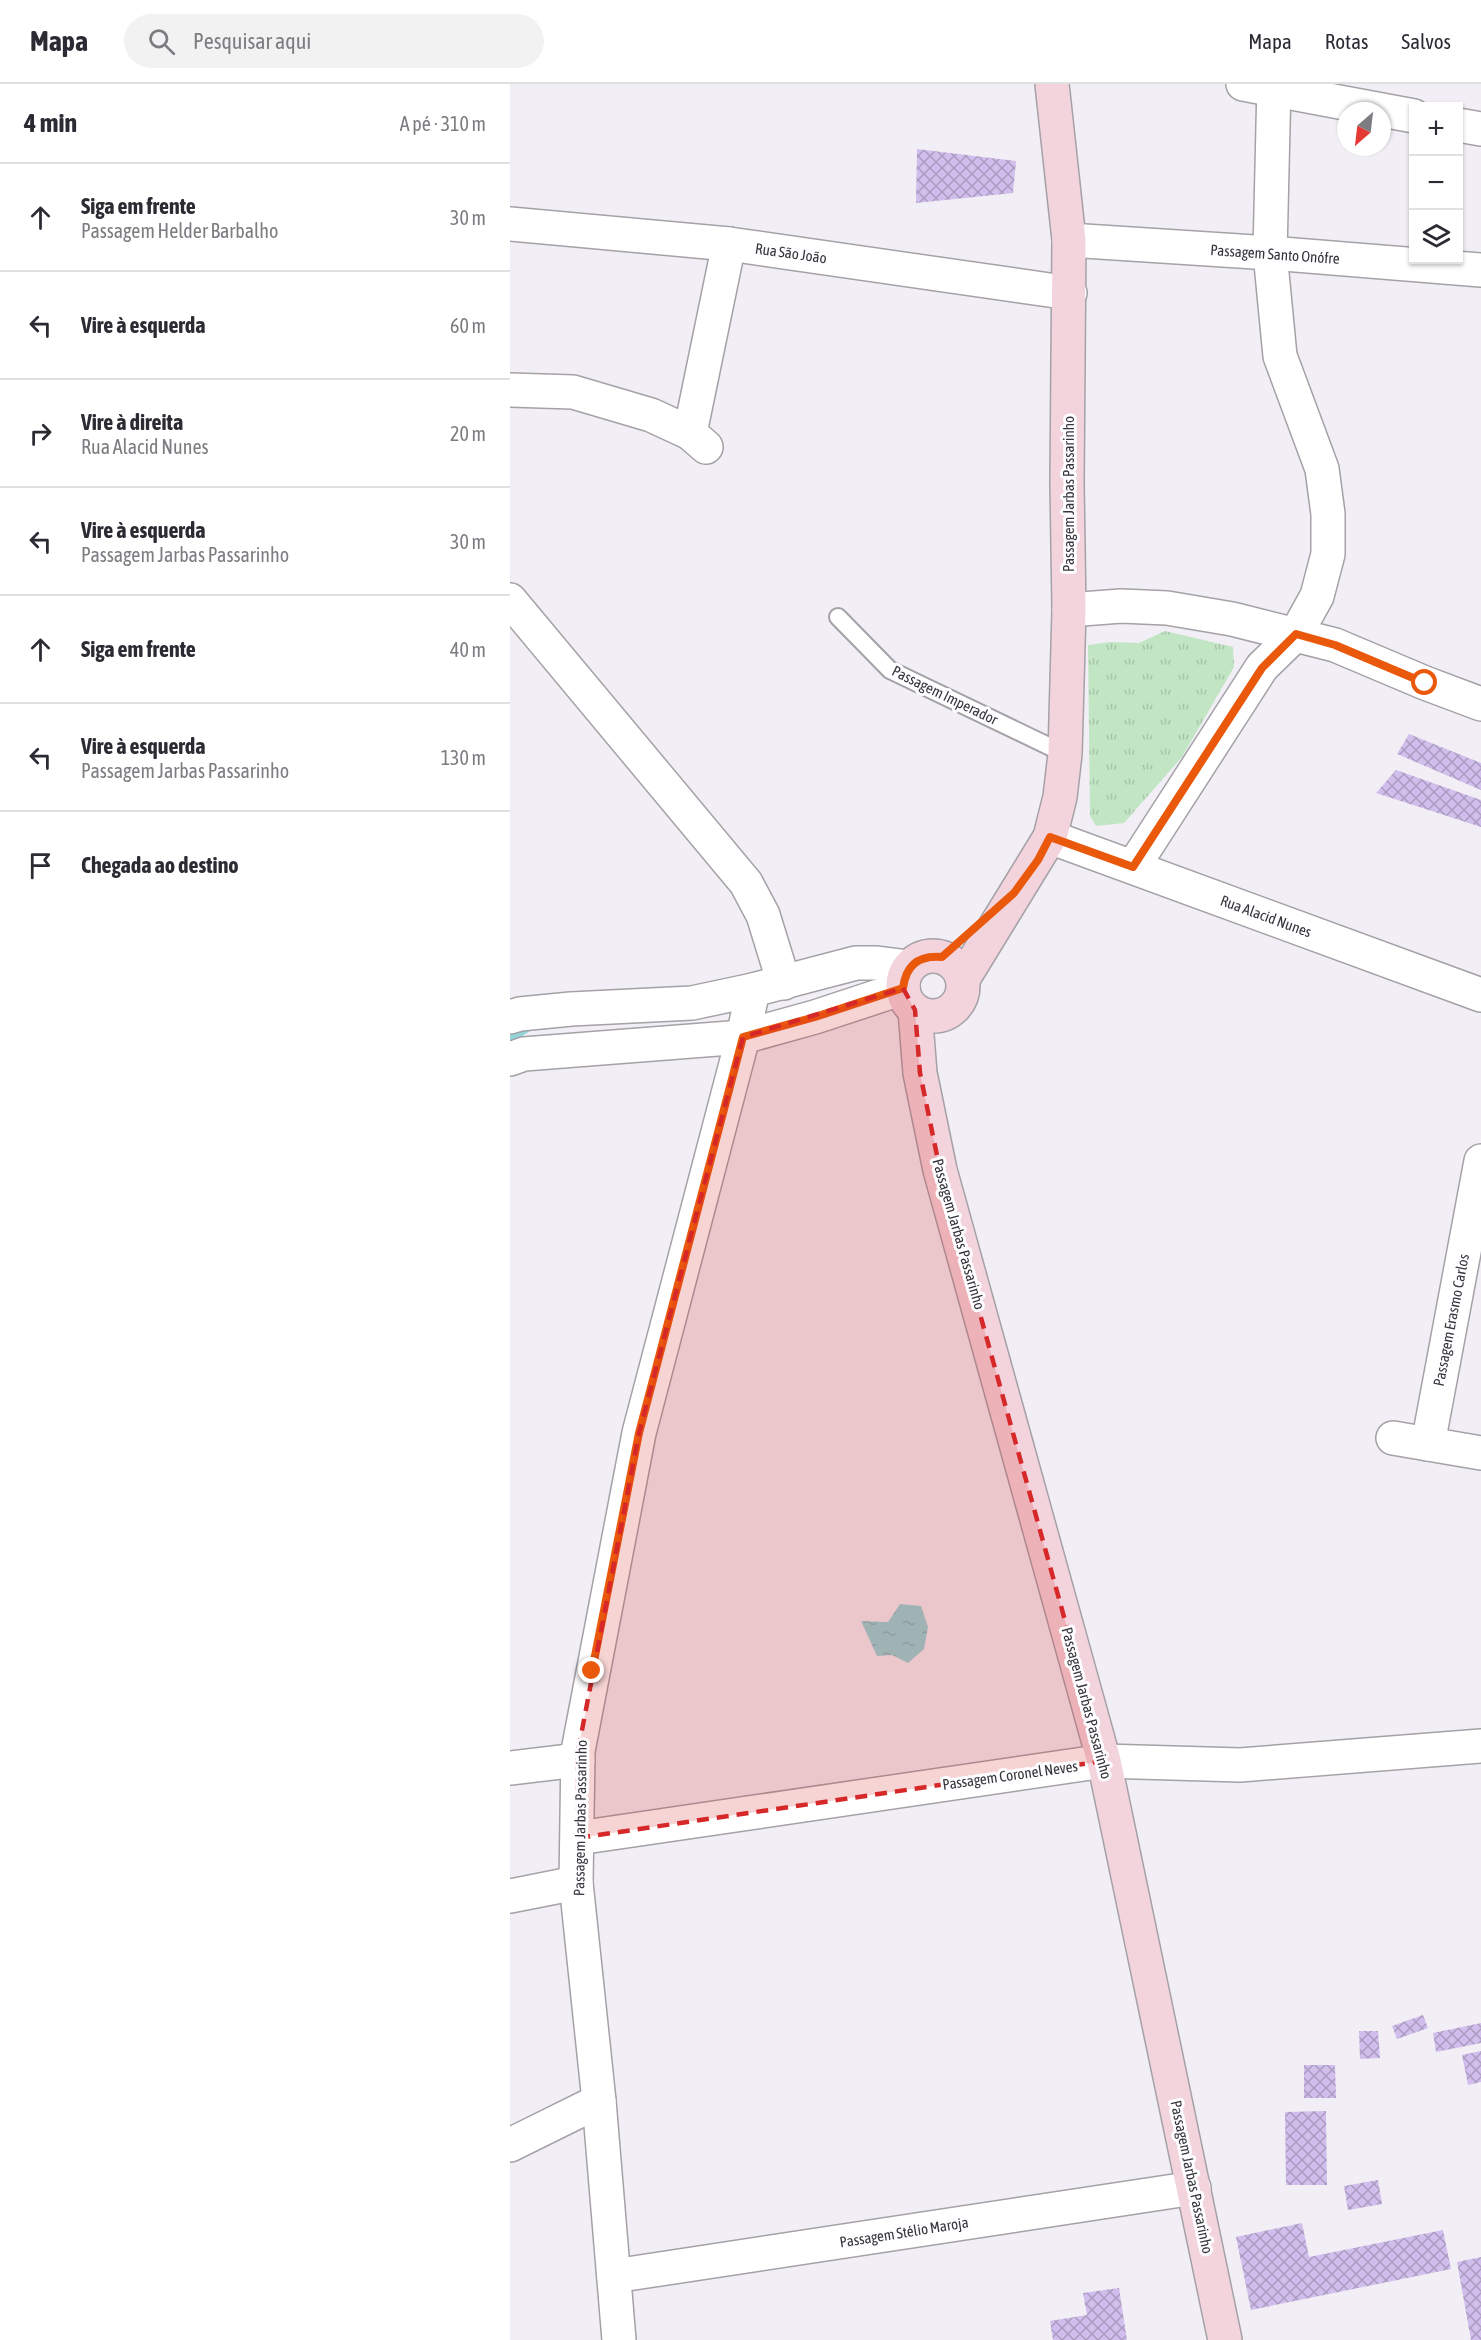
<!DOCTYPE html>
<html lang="pt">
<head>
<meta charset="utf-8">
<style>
	body { margin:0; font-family:"Asap Condensed",sans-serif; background:#f2f2f3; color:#2b2b33 }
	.controls { position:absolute; right:18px; top:18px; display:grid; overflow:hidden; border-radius:0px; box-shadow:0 2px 4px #0004 }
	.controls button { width:54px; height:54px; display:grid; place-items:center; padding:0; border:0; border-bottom:2px solid #e1e1e2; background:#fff; color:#2b2b33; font:30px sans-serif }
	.compass { position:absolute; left:827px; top:18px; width:54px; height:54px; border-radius:50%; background:#fff; box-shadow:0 2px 4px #0004; rotate:208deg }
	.stop { position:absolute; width:18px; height:18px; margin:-14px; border:4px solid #ea580c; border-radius:50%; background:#fff }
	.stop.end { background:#ea580c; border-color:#fff; box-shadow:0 2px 6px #0008 }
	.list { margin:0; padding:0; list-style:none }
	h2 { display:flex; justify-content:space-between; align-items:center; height:78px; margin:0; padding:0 24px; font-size:26px }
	h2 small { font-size:20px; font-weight:400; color:#7c7c81 }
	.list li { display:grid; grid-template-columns:39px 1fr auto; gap:18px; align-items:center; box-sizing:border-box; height:108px; padding:0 24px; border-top:2px solid #e1e1e2 }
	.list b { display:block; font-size:22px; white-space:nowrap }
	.list p { margin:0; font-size:20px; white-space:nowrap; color:#7c7c81 }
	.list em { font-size:20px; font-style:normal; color:#7c7c81 }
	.icon { flex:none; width:33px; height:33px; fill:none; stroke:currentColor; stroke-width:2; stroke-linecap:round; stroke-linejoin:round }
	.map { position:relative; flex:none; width:971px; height:2256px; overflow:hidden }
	header { display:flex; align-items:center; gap:36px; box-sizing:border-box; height:84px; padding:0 30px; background:#fff; border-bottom:2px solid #e1e1e2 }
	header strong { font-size:28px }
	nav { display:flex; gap:33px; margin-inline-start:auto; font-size:21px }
	.search { width:420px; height:54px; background:#f2f2f3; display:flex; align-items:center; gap:15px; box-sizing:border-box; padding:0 21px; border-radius:33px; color:#7c7c81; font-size:22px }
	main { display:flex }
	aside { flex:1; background:#fff }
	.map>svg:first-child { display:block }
</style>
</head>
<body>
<header>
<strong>Mapa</strong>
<div class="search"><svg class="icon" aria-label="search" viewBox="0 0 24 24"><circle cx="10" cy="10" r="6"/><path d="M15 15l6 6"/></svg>Pesquisar aqui</div>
<nav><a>Mapa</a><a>Rotas</a><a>Salvos</a></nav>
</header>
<main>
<aside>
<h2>4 min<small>A pé · 310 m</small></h2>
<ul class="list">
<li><svg class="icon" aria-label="ahead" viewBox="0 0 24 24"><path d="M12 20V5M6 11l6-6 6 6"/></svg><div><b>Siga em frente</b><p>Passagem Helder Barbalho</p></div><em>30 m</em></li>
<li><svg class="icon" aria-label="left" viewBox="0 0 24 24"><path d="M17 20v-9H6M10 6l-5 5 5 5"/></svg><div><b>Vire à esquerda</b></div><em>60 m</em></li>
<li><svg class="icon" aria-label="right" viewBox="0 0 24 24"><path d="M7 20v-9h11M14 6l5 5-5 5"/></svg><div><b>Vire à direita</b><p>Rua Alacid Nunes</p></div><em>20 m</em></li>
<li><svg class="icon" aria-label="left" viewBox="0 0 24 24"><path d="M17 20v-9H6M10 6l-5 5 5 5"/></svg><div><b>Vire à esquerda</b><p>Passagem Jarbas Passarinho</p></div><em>30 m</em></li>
<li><svg class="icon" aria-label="ahead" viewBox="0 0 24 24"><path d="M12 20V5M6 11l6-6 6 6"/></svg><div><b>Siga em frente</b></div><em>40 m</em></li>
<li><svg class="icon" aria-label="left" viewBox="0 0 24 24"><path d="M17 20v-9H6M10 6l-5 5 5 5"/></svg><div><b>Vire à esquerda</b><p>Passagem Jarbas Passarinho</p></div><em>130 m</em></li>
<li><svg class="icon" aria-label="arrive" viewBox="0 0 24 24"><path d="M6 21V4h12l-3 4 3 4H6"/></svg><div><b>Chegada ao destino</b></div></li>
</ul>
</aside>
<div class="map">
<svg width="971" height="2256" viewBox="0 0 971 2256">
	<defs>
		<pattern id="grass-tufts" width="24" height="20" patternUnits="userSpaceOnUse" patternTransform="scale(1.5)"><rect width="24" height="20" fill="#c2e5c4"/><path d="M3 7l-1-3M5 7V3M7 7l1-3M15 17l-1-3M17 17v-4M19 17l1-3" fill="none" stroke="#a7c5a9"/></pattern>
		<pattern id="water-ripples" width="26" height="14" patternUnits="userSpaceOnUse" patternTransform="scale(1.5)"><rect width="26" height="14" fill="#92d6d9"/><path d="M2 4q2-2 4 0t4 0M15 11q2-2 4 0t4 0" fill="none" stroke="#7eb8bb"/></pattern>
		<pattern id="building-cross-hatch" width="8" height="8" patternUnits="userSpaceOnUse" patternTransform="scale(1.5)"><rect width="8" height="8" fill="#d2beed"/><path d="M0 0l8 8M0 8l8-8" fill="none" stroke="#ab9bc1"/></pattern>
	</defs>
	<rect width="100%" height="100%" fill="#f1eff5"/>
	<path fill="url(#grass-tufts)" d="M655,547L723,563L724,583L672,673L614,739L586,742L580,732L578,561L600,558L629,559Z"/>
	<path fill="url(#water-ripples)" d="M390,1520L411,1522L418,1543L414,1565L398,1579L382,1571L367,1572L351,1537L378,1538Z"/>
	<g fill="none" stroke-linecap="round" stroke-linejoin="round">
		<path stroke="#92d6d9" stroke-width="10" d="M0,954L20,941"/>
	</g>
	<g fill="url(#building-cross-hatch)">
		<path d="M407,65L506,77L503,109L406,119Z"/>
		<path d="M899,650L971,679V706L887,670Z"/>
		<path d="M886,686L971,716V743L866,709Z"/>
		<path d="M913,1931L918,1944L887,1955L882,1942Z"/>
		<path d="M971,1939V1959L926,1968L923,1949Z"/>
		<path d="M849,1947H868L870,1974L850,1975Z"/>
		<path d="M971,1967V1998L958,2001L952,1971Z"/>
		<path d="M794,1981H825L826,2014H794Z"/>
		<path d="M816,2027L817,2101H776L775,2028Z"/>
		<path d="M868,2096L872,2120L838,2126L834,2102Z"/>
		<path d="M792,2139L799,2173L933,2146L941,2185L741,2226L726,2153Z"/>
		<path d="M971,2173V2256H961L947,2178Z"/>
		<path d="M609,2204L617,2256H543L540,2237L577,2231L573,2209Z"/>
	</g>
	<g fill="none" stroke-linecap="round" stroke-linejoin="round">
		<defs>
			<path id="service" d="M328,533L380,586L555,670"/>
			<g id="minor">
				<path d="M733,0L904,32"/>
				<path d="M948,41L971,45"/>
				<path d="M0,140L219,160L560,209"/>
				<path d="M559,156L760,169L971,186"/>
				<path d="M0,306L63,308L141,331L180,349L196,363"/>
				<path d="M180,349L219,160"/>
				<path d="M0,516L236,799L253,831L274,899"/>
				<path d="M559,526L611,522L657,524L722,535L825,561L915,599L971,620"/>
				<path d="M540,753L971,911"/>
				<path d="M623,783L752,583L786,550L807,512L818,470V430L812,385L770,272L760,169L764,0"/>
				<path d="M883,1354L971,1369"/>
				<path d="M918,1360L971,1077"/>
				<path d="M0,1684L68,1676"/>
				<path d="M68,1754L594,1677L730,1681L971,1662"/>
				<path d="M0,1812L66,1799"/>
				<path d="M0,2061L89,2017"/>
				<path d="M104,2192L684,2104"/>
				<path d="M109,2256L89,2017L66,1799L68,1667L129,1349L233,953L243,906"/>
			</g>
			<g id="tertiary">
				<path d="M0,933L10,930L61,925L182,919L243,906L346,879H367L399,883"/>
				<path d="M0,975L14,970L233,953L305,933L393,904"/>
			</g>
			<g id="secondary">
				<circle cx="423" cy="902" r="30"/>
				<path d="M453,895L540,753L550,713L555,670L559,526L557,399L559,156L542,0"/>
				<path d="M405,926L410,989L430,1086L594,1677L715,2256"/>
			</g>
		</defs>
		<use href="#service" stroke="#a4a1a7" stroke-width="20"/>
		<use href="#minor" stroke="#a4a1a7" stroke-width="36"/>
		<use href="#tertiary" stroke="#a4a1a7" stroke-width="36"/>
		<use href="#secondary" stroke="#a4a1a7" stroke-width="36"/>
		<use href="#service" stroke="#fff" stroke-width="16"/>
		<use href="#minor" stroke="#fff" stroke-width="33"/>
		<use href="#tertiary" stroke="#fff" stroke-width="33"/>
		<use href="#secondary" stroke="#f3d4dd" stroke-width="33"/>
	</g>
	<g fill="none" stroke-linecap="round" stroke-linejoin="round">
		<path stroke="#ea580c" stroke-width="8" d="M82,1587L129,1349L233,953L305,933L393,904C396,881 409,871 432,873L504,809L528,776L540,753L623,783L752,584L786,550L825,561L915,599"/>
	</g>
	<path fill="#d62828" fill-opacity="0.2" stroke="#d62828" stroke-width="4.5" stroke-dasharray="12 8" stroke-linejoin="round" d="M393,904L405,926L410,989L430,1086L594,1677L68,1754V1667L129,1349L233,953Z"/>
	<g text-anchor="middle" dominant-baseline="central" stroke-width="6" stroke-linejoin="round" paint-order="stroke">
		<g font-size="15" fill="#363538" stroke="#fefdff">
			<text transform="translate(281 169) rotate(8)">Rua São João</text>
			<text transform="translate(765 170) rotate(4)">Passagem Santo Onófre</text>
			<text transform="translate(558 410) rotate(-90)">Passagem Jarbas Passarinho</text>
			<text transform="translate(435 611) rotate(26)">Passagem Imperador</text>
			<text transform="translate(756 832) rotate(20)">Rua Alacid Nunes</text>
			<text transform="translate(449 1150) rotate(74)">Passagem Jarbas Passarinho</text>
			<text transform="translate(941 1236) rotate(-79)">Passagem Erasmo Carlos</text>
			<text transform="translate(577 1619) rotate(75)">Passagem Jarbas Passarinho</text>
			<text transform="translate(500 1691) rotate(-8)">Passagem Coronel Neves</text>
			<text transform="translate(70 1734) rotate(-89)">Passagem Jarbas Passarinho</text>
			<text transform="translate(682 2093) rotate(78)">Passagem Jarbas Passarinho</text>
			<text transform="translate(394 2148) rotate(-9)">Passagem Stélio Maroja</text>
		</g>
	</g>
</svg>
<div class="controls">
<button>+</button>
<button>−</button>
<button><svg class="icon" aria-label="layers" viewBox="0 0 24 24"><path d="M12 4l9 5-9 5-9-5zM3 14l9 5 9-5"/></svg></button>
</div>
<svg class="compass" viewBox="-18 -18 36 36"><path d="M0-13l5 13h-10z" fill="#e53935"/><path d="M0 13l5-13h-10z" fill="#7c7c81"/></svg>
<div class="stop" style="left:915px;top:599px"></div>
<div class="stop end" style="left:82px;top:1587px"></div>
</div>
</main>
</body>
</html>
